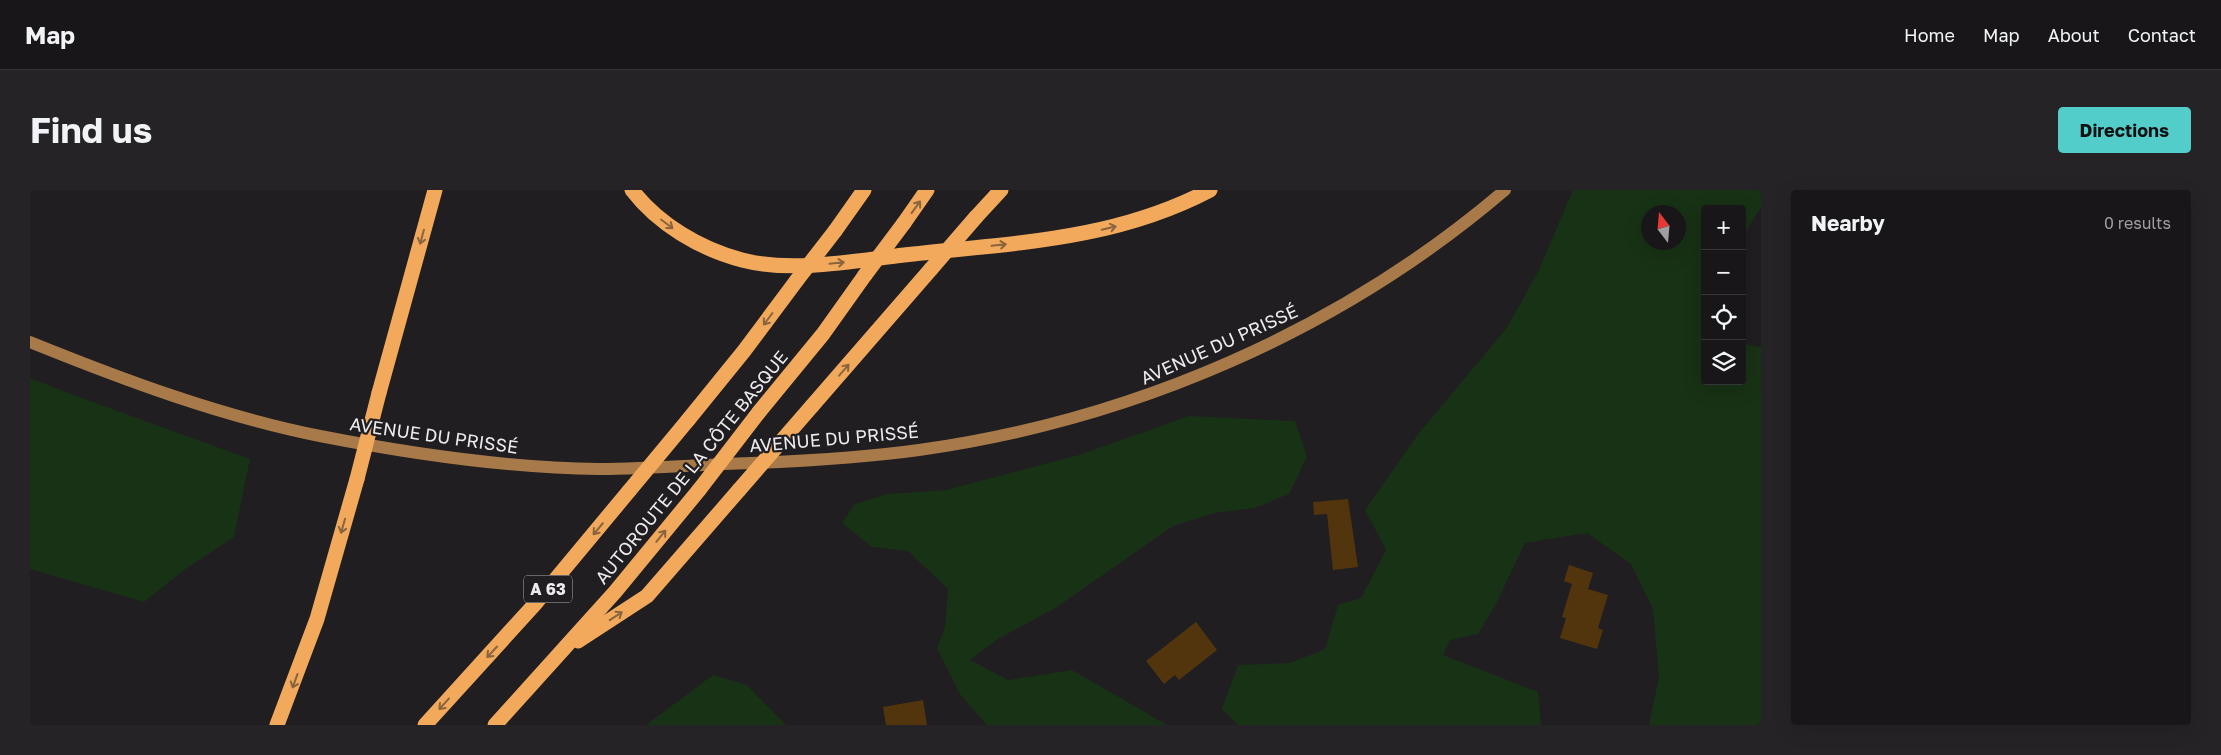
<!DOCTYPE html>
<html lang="en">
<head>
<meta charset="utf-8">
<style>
	body { margin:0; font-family:"Golos Text",sans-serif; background:#252326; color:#f1f3f6 }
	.controls { position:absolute; right:15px; top:15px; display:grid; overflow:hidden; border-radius:5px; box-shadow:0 5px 20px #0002 }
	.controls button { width:45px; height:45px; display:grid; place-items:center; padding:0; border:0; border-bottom:1px solid #363538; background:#181619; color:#f1f3f6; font:25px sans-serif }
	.compass { position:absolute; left:1611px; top:15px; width:45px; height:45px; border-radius:50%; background:#181619; box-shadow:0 5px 20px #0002; rotate:344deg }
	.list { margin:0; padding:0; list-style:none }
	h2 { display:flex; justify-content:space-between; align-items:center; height:65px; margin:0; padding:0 20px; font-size:21px }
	h2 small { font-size:16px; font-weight:400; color:#9f9fa2 }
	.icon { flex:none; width:28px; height:28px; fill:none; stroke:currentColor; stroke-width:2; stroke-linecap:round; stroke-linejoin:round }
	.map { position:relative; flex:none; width:1731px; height:535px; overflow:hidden; border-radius:5px }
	header { display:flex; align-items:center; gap:30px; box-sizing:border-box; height:70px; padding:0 25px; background:#181619; border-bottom:1px solid #363538 }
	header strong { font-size:24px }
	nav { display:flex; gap:28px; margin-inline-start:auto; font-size:18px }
	.intro { display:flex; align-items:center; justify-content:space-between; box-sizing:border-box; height:120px; padding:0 30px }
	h1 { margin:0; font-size:35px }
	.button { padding:12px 22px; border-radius:5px; background:#53cdca; color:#111; font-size:18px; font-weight:700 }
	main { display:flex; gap:30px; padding:0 30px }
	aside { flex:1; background:#181619; border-radius:5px; box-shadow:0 5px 20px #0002 }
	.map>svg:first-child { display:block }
</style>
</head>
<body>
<header>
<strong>Map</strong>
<nav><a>Home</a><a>Map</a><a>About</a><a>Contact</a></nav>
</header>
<div class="intro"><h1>Find us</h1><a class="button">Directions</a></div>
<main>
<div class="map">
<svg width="1731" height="535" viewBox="0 0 1731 535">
	<rect width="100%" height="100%" fill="#201e21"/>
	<g fill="#183215" fill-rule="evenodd">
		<path d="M1543,0H1731V17L1712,48V19H1675V191H1712V154L1731,157V531L1728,535H1619L1629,487L1623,419L1601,374L1557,343L1495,353L1466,414L1448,444L1420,450L1413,465L1508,502L1511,535H1208L1192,519L1208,475L1260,473L1295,459L1308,415L1331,408L1356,360L1335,320L1389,243L1476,139L1508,82ZM1648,22V52H1618V22Z"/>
		<path d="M0,188L49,207L220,269L204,347L154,380L114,412L0,379Z"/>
		<path d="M1159,226L1265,231L1277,267L1259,304L1225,318L1184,323L1143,336L1027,417L968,449L940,470L978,490L1042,480L1137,535H957L930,504L907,458L915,437L918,399L878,361L842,357L812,333L825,314L857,304L916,300L1049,265Z"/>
		<path d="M683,485L717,495L756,535H616Z"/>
	</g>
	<g fill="#52350d">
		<path d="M1318,309L1328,377L1303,380L1297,324L1284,325L1283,312Z"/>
		<path d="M1539,375L1563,383L1558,399L1578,405L1568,438L1573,440L1567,459L1530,448L1536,428L1532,427L1542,394L1534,391Z"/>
		<path d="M1166,432L1187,460L1149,490L1145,485L1134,494L1116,471Z"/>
		<path d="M893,510L897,535H856L853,517Z"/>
	</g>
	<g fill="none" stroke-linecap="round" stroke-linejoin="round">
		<path stroke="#a87a4a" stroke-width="12" d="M0,152C94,190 190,226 290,246C382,264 476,278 569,279C611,279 653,276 694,274C760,272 824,269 889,260C1103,230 1310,141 1475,0"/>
		<g stroke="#f2a95c" stroke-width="15">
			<path d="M602,0C628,34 670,59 712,70C761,83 824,71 874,65C981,53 1083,51 1180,0"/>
			<path d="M946,27L971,0"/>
			<path d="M874,33L897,0"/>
			<path d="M805,41L834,0"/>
			<path d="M349,203L405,0"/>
			<path d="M782,216L901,79"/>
			<path d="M729,222L793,144L835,85"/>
			<path d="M658,230L714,161L767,90"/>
			<path d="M548,451L617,406L709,300"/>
			<path d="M247,535L287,429L327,289"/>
			<path d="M395,535L505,414L599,301"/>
			<path d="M465,535L585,402L669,300"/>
		</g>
		<g stroke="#f2a95c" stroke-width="15">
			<path d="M901,79L946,27"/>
			<path d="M835,85L874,33"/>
			<path d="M767,90L805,41"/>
			<path d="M327,289L349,203"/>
			<path d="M669,300L729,222"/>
			<path d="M709,300L782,216"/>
			<path d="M599,301L658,230"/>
		</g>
	</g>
	<defs><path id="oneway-shaft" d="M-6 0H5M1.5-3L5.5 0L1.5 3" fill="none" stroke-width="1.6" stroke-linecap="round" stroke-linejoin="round" transform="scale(1.25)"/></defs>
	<g stroke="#89643e">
		<use href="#oneway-shaft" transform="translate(886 17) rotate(-54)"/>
		<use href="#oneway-shaft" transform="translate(637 34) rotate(37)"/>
		<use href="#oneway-shaft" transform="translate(1079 38) rotate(-14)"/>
		<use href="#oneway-shaft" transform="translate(392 47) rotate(105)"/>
		<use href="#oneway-shaft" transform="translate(969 55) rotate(-6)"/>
		<use href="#oneway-shaft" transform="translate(807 73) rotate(-6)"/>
		<use href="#oneway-shaft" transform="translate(738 129) rotate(127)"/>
		<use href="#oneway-shaft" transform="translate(814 180) rotate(-49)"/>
		<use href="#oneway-shaft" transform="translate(313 336) rotate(106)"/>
		<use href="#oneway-shaft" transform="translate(568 339) rotate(130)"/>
		<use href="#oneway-shaft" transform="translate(631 346) rotate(-51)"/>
		<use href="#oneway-shaft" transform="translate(586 426) rotate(-33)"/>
		<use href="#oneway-shaft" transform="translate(462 462) rotate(133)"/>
		<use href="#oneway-shaft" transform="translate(265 491) rotate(110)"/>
		<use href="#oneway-shaft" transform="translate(414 514) rotate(132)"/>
	</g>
	<g text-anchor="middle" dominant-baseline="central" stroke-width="4.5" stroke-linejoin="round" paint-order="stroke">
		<rect fill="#201e21" stroke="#b0aeb0" stroke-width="1" x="494" y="385.5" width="48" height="27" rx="4"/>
		<g font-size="16" font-weight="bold" fill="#edebee">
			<text x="518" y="399">A 63</text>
		</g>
		<g font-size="18" fill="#edebee" stroke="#201e21">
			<text transform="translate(1189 154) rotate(-24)">AVENUE DU PRISSÉ</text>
			<text transform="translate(404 245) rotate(8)">AVENUE DU PRISSÉ</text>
			<text transform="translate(804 248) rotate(-5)">AVENUE DU PRISSÉ</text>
			<text transform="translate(661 277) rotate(-51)">AUTOROUTE DE LA CÔTE BASQUE</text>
		</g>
	</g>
</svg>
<div class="controls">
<button>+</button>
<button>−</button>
<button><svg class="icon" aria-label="locate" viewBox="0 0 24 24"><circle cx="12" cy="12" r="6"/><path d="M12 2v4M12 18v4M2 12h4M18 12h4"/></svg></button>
<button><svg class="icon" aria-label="layers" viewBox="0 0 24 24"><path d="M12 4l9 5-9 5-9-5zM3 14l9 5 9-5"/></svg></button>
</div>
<svg class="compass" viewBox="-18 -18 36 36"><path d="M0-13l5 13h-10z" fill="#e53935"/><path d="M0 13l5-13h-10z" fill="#9f9fa2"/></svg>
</div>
<aside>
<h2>Nearby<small>0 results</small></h2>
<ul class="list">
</ul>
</aside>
</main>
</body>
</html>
